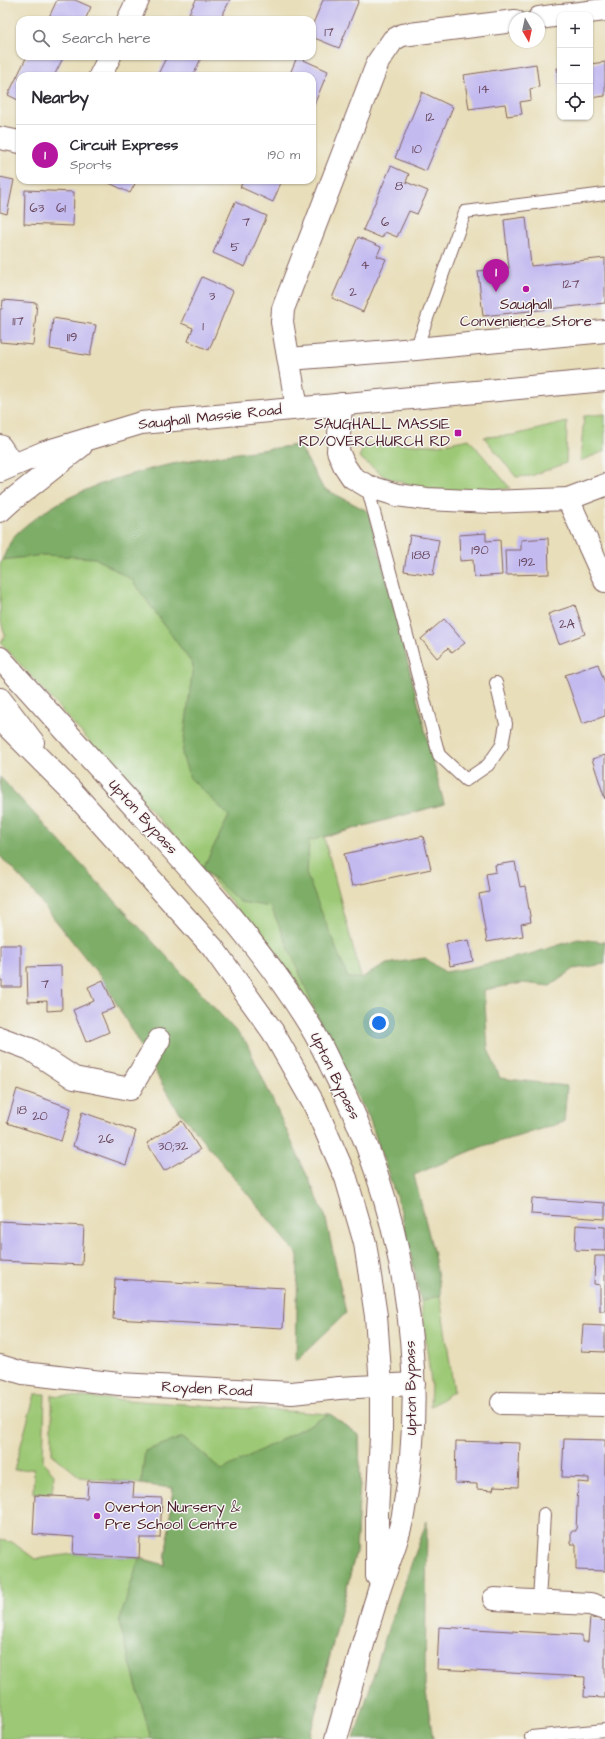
<!DOCTYPE html>
<html lang="en">
<head>
<meta charset="utf-8">
<style>
	body { margin:0; font-family:"Architects Daughter",sans-serif; background:#f2f2f3; color:#2b2b33 }
	.controls { position:absolute; right:12px; top:12px; display:grid; overflow:hidden; border-radius:8px; box-shadow:0 1px 3px #0004 }
	.controls button { width:36px; height:36px; display:grid; place-items:center; padding:0; border:0; border-bottom:1px solid #e1e1e2; background:#fff; color:#2b2b33; font:20px sans-serif }
	.compass { position:absolute; left:509px; top:12px; width:36px; height:36px; border-radius:50%; background:#fff; box-shadow:0 1px 3px #0004; rotate:171deg }
	.you { position:absolute; left:379px; top:1023px; width:14px; height:14px; margin:-10px; border:3px solid #fff; border-radius:50%; background:#1a73e8; box-shadow:0 0 0 6px #1a73e833 }
	.badge { display:grid; place-items:center; width:26px; height:26px; border-radius:50%; background:#b5179e; color:#fff; font-size:13px; font-weight:700 }
	.pin { position:absolute; translate:-50% -33px; filter:drop-shadow(0 1px 2px #0008) }
	.pin::after { content:''; position:absolute; top:21px; width:14px; height:12px; background:inherit; clip-path:polygon(0 0,100% 0,50% 100%) }
	.list { margin:0; padding:0; list-style:none }
	h2 { display:flex; justify-content:space-between; align-items:center; height:52px; margin:0; padding:0 16px; font-size:17px }
	h2 small { font-size:13px; font-weight:400; color:#7c7c81 }
	.list li { display:grid; grid-template-columns:26px 1fr auto; gap:12px; align-items:center; box-sizing:border-box; height:60px; padding:0 16px; border-top:1px solid #e1e1e2 }
	.list b { display:block; font-size:15px; white-space:nowrap }
	.list p { margin:0; font-size:13px; white-space:nowrap; color:#7c7c81 }
	.list em { font-size:13px; font-style:normal; color:#7c7c81 }
	.icon { flex:none; width:22px; height:22px; fill:none; stroke:currentColor; stroke-width:2; stroke-linecap:round; stroke-linejoin:round }
	.map { position:relative; flex:none; width:605px; height:1739px; overflow:hidden }
	.search { position:absolute; background:#fff; box-shadow:0 1px 3px #0004; left:16px; top:16px; width:300px; height:44px; display:flex; align-items:center; gap:10px; box-sizing:border-box; padding:0 14px; border-radius:12px; color:#7c7c81; font-size:15px }
	.panel { position:absolute; background:#fff; box-shadow:0 1px 3px #0004; left:16px; top:72px; width:300px; height:112px; border-radius:12px }
	.map>svg:first-child { display:block }
</style>
</head>
<body>
<div class="map">
<svg width="605" height="1739" viewBox="0 0 605 1739">
	<rect width="100%" height="100%" fill="#f6f6f2"/>
	<filter id="ink" filterUnits="userSpaceOnUse"><feTurbulence type="fractalNoise" baseFrequency=".025" numOctaves="2"/><feDisplacementMap in="SourceGraphic" scale="8" xChannelSelector="R" yChannelSelector="G"/><feConvolveMatrix kernelMatrix="1 2 1 2 8 2 1 2 1" color-interpolation-filters="sRGB"/></filter>
	<filter id="wash" filterUnits="userSpaceOnUse"><feTurbulence type="fractalNoise" baseFrequency=".012" numOctaves="4" result="noise"/><feDisplacementMap in="SourceGraphic" scale="16" xChannelSelector="R" yChannelSelector="G"/><feGaussianBlur stdDeviation="0.9" result="paint"/><feColorMatrix in="noise" values="0 0 0 0 0 0 0 0 0 0 0 0 0 0 0 0 0 1.4 0 .05"/><feComposite in="paint" operator="in"/></filter>
	<g filter="url(#wash)">
		<rect width="100%" height="100%" fill="#e8deba"/>
		<g fill="#9dc976" stroke="#747450">
			<path d="M605,414V451L580,461L584,416Z"/>
			<path d="M567,422L566,463L531,476L516,477L484,437L514,435Z"/>
			<path d="M469,439L510,488L480,494L425,489L385,477L359,457L365,444L439,445Z"/>
			<path d="M299,445L323,488L369,512L444,804L324,837L434,1255L454,1391L430,1407L431,1383L421,1301L401,1211L369,1117L281,962L203,868L1,643L5,635L0,619V564L15,535L57,504L113,480L191,460Z"/>
			<path d="M35,1394H45L43,1462L54,1474L52,1493H33L34,1469L14,1470Z"/>
			<path d="M52,1395L330,1414L359,1435L360,1481L356,1551L309,1739H0V1540L12,1542L35,1559L73,1554L139,1558L165,1565L173,1488L80,1477L52,1454Z"/>
		</g>
		<g fill="#7ead67" stroke="#646649">
			<path d="M299,445L323,488L369,512L444,804L309,841L307,876L348,978H361L387,964L425,958L445,972L469,968L530,954L578,939L605,942V964L574,969L550,986L523,983L484,990L488,1049L500,1078L567,1086L564,1122L523,1135L483,1146L414,1175L434,1255L441,1295L421,1301L401,1211L369,1117L338,1063L271,907L240,902L203,868L229,816L190,778L182,755L193,665L132,580L95,558L44,555L2,560C6,552 10,540 16,534C86,468 208,457 299,445Z"/>
			<path d="M0,777L246,1042L325,1215L346,1313L296,1361L298,1255L174,1105L103,980L29,887L0,856Z"/>
			<path d="M330,1414L359,1435L360,1481L356,1551L309,1739H151L119,1622L139,1558L165,1565L173,1488L141,1484L145,1451L183,1437L222,1470Z"/>
			<path d="M427,1521L425,1685L433,1739H354L389,1626Z"/>
		</g>
		<g id="blocks">
			<g fill="#c3baf0">
				<path d="M57,0H75L91,7L85,20H56L49,17Z"/>
				<path d="M196,0H230L220,20H203L189,13Z"/>
				<path d="M323,0H359L339,48L312,37V26Z"/>
				<path d="M27,56H64L54,76H20V101L8,95Z"/>
				<path d="M167,56H202L193,76H157Z"/>
				<path d="M297,57L328,71L312,110V76H289Z"/>
				<path d="M605,62V96L590,98V64Z"/>
				<path d="M536,64L539,87L530,89L531,100L520,102L522,114L507,116L505,104L469,109L464,75Z"/>
				<path d="M557,68H560V89H559Z"/>
				<path d="M422,92L453,107L426,171L395,158Z"/>
				<path d="M391,166L409,174L406,182L428,191L417,214L409,211L397,237L385,232L382,238L363,230Z"/>
				<path d="M0,177L14,180L7,214L0,212Z"/>
				<path d="M103,180H137L130,193Z"/>
				<path d="M244,180H282L273,202L240,187Z"/>
				<path d="M25,190L74,192L73,226L24,224Z"/>
				<path d="M235,202L267,216L245,267L213,253Z"/>
				<path d="M526,217L531,266L605,258V303L483,316L478,271L509,268L504,220Z"/>
				<path d="M358,237L381,247L377,256L386,259L363,312L332,298Z"/>
				<path d="M202,277L233,291L209,350L188,341L193,328L181,323Z"/>
				<path d="M3,300L37,303L33,345L0,342V309H2Z"/>
				<path d="M53,318L96,325L90,356L50,349Z"/>
				<path d="M486,533V541L500,540L502,575L474,577L473,560L460,561L459,535Z"/>
				<path d="M410,535L439,540L433,575L404,571Z"/>
				<path d="M548,538L549,574L506,575L505,550H521V540Z"/>
				<path d="M575,605L585,634L559,644L548,614Z"/>
				<path d="M444,619L465,643L452,653L448,648L437,658L421,639Z"/>
				<path d="M598,664L605,683V716L582,724L565,675Z"/>
				<path d="M605,755V799L592,759Z"/>
				<path d="M423,836L431,869L352,886L344,854Z"/>
				<path d="M515,862L520,887L525,886L531,922L521,924L523,936L487,942L479,894L489,892L486,874L496,872L495,865Z"/>
				<path d="M469,940L473,961L450,966L446,944Z"/>
				<path d="M0,945H21V987H2V980H0Z"/>
				<path d="M61,966L62,1010L47,1011V1001L28,1002L27,967Z"/>
				<path d="M103,980L115,1008L101,1013L109,1032L86,1042L73,1010L94,1001L88,987Z"/>
				<path d="M17,1089L71,1108L61,1141L7,1123Z"/>
				<path d="M82,1112L136,1131L126,1165L73,1146Z"/>
				<path d="M182,1121L200,1150L164,1171L147,1143Z"/>
				<path d="M532,1198L605,1203V1219L531,1214Z"/>
				<path d="M0,1221L84,1226L82,1265L0,1261Z"/>
				<path d="M576,1225L605,1227V1251L575,1250Z"/>
				<path d="M595,1256H605V1311H600V1285L594,1284Z"/>
				<path d="M115,1279L285,1288L283,1328L113,1319Z"/>
				<path d="M583,1325L605,1326V1352L581,1351Z"/>
				<path d="M564,1439L605,1440V1571L576,1570V1544H571V1531H576L578,1482L589,1483V1478L562,1477Z"/>
				<path d="M456,1441L520,1443L518,1487L494,1486L493,1490L477,1489V1484L455,1483Z"/>
				<path d="M88,1481L134,1483L133,1497L162,1498L160,1538H140L139,1558L73,1554L74,1537L33,1534L35,1495L87,1498Z"/>
				<path d="M590,1618L605,1619V1698L584,1697L585,1677L437,1669L439,1627L582,1635V1642H588Z"/>
			</g>
		</g>
	</g>
	<g filter="url(#ink)">
		<use href="#blocks" fill-opacity="0" stroke="#81625d" stroke-width="1"/>
		<g fill="none" stroke-linecap="round" stroke-linejoin="round">
			<defs>
				<g id="lane">
					<path d="M416,349L465,212L605,194"/>
					<path d="M367,486L439,755L466,780L488,765L502,745L506,724L496,683"/>
					<path d="M539,1601L544,1514"/>
					<path d="M531,1737L605,1730"/>
				</g>
				<g id="street">
					<path d="M563,15L605,10"/>
					<path d="M539,18L560,15"/>
					<path d="M128,20L138,0"/>
					<path d="M100,76L110,56"/>
					<path d="M0,138L20,142"/>
					<path d="M289,359L416,349L605,331"/>
					<path d="M341,404L338,451L344,465L352,477L367,486L397,495L427,499L491,502L568,499L605,485"/>
					<path d="M297,408L282,322L283,309L378,62L393,40L402,35L515,21"/>
					<path d="M0,446L13,465"/>
					<path d="M568,499L605,581"/>
					<path d="M0,1038L30,1049L74,1078L130,1089L159,1040"/>
					<path d="M0,1366L23,1373L119,1384L292,1393L339,1388L414,1384"/>
					<path d="M502,1403L605,1405"/>
					<path d="M494,1599L590,1604L605,1609"/>
				</g>
				<g id="secondary">
					<path d="M0,471L45,452L141,423L605,380"/>
					<path d="M0,511L11,501L81,446"/>
					<path d="M0,699L33,742"/>
				</g>
				<g id="primary">
					<path d="M0,658C48,711 96,765 144,818C203,883 263,949 309,1024C318,1038 325,1053 332,1068C402,1203 431,1364 403,1515C398,1543 385,1570 377,1597C362,1644 350,1692 336,1739"/>
					<path d="M0,719L71,790L213,948L273,1032L315,1106L346,1178L365,1243L376,1316L381,1386V1437L377,1513V1576"/>
				</g>
			</defs>
			<use href="#lane" stroke="#81625d" stroke-width="14"/>
			<use href="#street" stroke="#81625d" stroke-width="24"/>
			<use href="#secondary" stroke="#81625d" stroke-width="24"/>
			<use href="#primary" stroke="#81625d" stroke-width="24"/>
			<use href="#lane" stroke="#fff" stroke-width="12"/>
			<use href="#street" stroke="#fff" stroke-width="22"/>
			<use href="#secondary" stroke="#fff" stroke-width="22"/>
			<use href="#primary" stroke="#fff" stroke-width="22"/>
		</g>
	</g>
	<g fill="#b5179e" stroke="#f6f6f2" stroke-width="1.5">
		<circle cx="526" cy="289" r="4"/>
		<rect x="454" y="429" width="8" height="8" rx="2"/>
		<circle cx="97" cy="1516" r="4"/>
	</g>
	<g text-anchor="middle" dominant-baseline="central" stroke-width="3" stroke-linejoin="round" paint-order="stroke">
		<g font-size="13" fill="#68465c">
			<text x="329" y="32">17</text>
			<text x="484" y="89">14</text>
			<text x="430" y="117">12</text>
			<text x="417" y="149">10</text>
			<text x="399" y="186">8</text>
			<text x="37" y="208">63</text>
			<text x="61" y="208">61</text>
			<text x="246" y="222">7</text>
			<text x="385" y="222">6</text>
			<text x="235" y="247">5</text>
			<text x="365" y="265">4</text>
			<text x="571" y="284">127</text>
			<text x="353" y="292">2</text>
			<text x="212" y="296">3</text>
			<text x="18" y="321">117</text>
			<text x="203" y="326">1</text>
			<text x="72" y="337">119</text>
			<text x="480" y="550">190</text>
			<text x="421" y="555">188</text>
			<text x="527" y="562">192</text>
			<text x="567" y="624">2A</text>
			<text x="45" y="984">7</text>
			<text x="22" y="1110">18</text>
			<text x="40" y="1116">20</text>
			<text x="106" y="1139">26</text>
			<text x="173" y="1146">30;32</text>
		</g>
		<g font-size="15" fill="#4a1f2b" stroke="#f6f6f2">
			<text x="526" y="304">Saughall<tspan x="526" dy="17">Convenience Store</tspan></text>
			<text x="450" y="424" text-anchor="end">SAUGHALL MASSIE<tspan x="450" dy="17">RD/OVERCHURCH RD</tspan></text>
			<text x="105" y="1507" text-anchor="start">Overton Nursery &amp;<tspan x="105" dy="17">Pre School Centre</tspan></text>
		</g>
		<g font-size="15" fill="#4a1f2b" stroke="#f6f6f2">
			<text transform="translate(210 417) rotate(-6)">Saughall Massie Road</text>
			<text transform="translate(143 817) rotate(48)">Upton Bypass</text>
			<text transform="translate(335 1076) rotate(64)">Upton Bypass</text>
			<text transform="translate(411 1388) rotate(-91)">Upton Bypass</text>
			<text transform="translate(207 1389) rotate(3)">Royden Road</text>
		</g>
	</g>
</svg>
<div class="controls">
<button>+</button>
<button>−</button>
<button><svg class="icon" aria-label="locate" viewBox="0 0 24 24"><circle cx="12" cy="12" r="6"/><path d="M12 2v4M12 18v4M2 12h4M18 12h4"/></svg></button>
</div>
<svg class="compass" viewBox="-18 -18 36 36"><path d="M0-13l5 13h-10z" fill="#e53935"/><path d="M0 13l5-13h-10z" fill="#7c7c81"/></svg>
<div class="you"></div>
<div class="pin badge" style="left:496px;top:292px">1</div>
<div class="search"><svg class="icon" aria-label="search" viewBox="0 0 24 24"><circle cx="10" cy="10" r="6"/><path d="M15 15l6 6"/></svg>Search here</div>
<section class="panel">
<h2>Nearby<small></small></h2>
<ul class="list">
<li><span class="badge">1</span><div><b>Circuit Express</b><p>Sports</p></div><em>190 m</em></li>
</ul>
</section>
</div>
</body>
</html>
